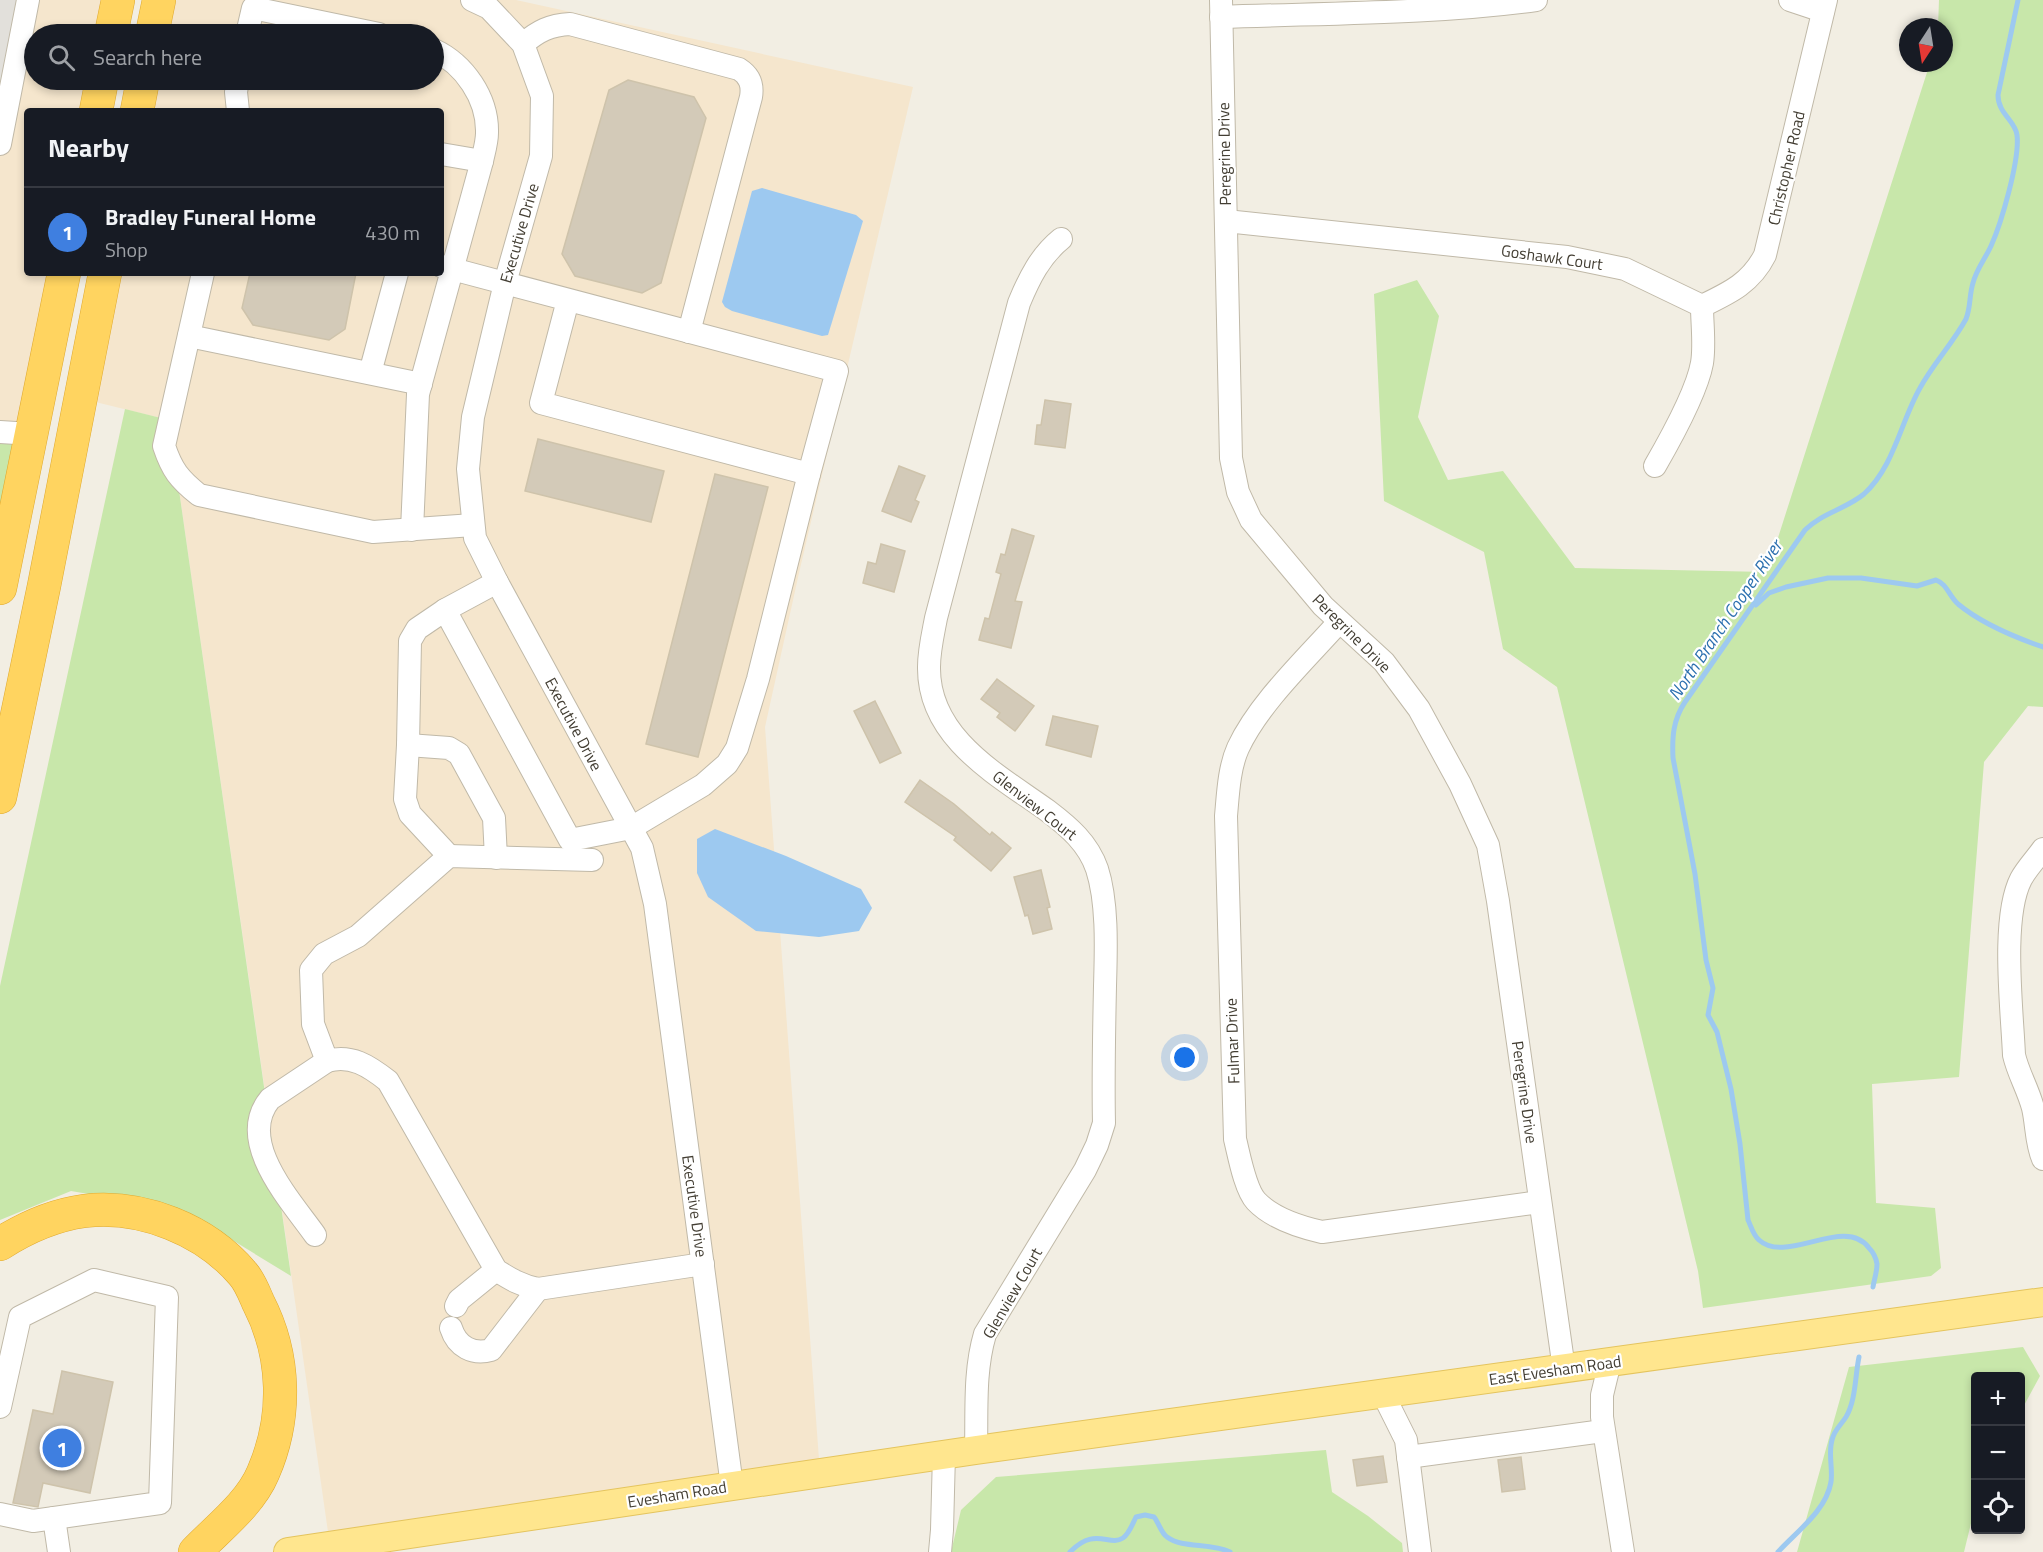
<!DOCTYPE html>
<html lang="en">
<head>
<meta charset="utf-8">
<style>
	body { margin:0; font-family:"Titillium Web",sans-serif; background:#20242c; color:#f1f3f6 }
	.controls { position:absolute; right:18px; bottom:18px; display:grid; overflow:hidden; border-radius:6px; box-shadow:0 3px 9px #0003 }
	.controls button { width:54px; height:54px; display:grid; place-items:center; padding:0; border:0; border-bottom:2px solid #363941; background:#171b24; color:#f1f3f6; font:30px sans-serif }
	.compass { position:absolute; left:1899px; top:18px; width:54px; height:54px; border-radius:50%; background:#171b24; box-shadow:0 3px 9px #0003; rotate:192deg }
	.you { position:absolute; left:1185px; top:1058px; width:21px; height:21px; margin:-15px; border:4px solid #fff; border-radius:50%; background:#1a73e8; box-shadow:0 0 0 9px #1a73e833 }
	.badge { display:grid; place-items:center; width:39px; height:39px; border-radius:50%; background:#b45309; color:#fff; font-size:20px; font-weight:700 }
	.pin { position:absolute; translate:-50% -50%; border:3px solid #fff; box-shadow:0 2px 6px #0006 }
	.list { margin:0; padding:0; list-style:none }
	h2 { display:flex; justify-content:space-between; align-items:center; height:78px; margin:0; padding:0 24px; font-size:26px }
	h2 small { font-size:20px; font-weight:400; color:#9ea1a6 }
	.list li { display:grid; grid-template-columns:39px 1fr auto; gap:18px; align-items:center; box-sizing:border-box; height:90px; padding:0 24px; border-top:2px solid #363941 }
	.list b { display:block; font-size:22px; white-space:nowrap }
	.list p { margin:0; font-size:20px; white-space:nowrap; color:#9ea1a6 }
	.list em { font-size:20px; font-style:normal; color:#9ea1a6 }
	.icon { flex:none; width:33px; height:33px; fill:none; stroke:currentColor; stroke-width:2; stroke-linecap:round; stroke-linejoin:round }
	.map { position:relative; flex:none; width:2043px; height:1552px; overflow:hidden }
	.search { position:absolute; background:#171b24; box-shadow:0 3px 9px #0003; left:24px; top:24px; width:420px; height:66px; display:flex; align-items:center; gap:15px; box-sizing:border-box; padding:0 21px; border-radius:33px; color:#9ea1a6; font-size:22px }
	.panel { position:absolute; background:#171b24; box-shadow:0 3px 9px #0003; left:24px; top:108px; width:420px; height:168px; border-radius:6px }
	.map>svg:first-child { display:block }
</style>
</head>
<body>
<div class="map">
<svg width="2043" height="1552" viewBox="0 0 2043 1552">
	<rect width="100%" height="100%" fill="#f2eee3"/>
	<g fill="#f5e6cd">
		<path d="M0,0H118L111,34H34V80H102L96,111H27V273H64L0,592Z"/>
		<path d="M177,0H516L913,87L799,573L765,727L820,1473L330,1546L169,420L79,398L105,273H441V111H137L143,80H434V34H152L156,16Z"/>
	</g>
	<g fill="#c8e7aa">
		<path d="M1939,0H2043V707L2028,706L1984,762L1959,1077L1872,1084L1876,1203L1935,1208L1941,1268L1931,1276L1703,1308L1698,1271L1557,687L1503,649L1484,552L1384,501L1374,294L1417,280L1439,316L1418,417L1448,480L1503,471L1575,568L1767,572L1930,63H1944V27H1938Z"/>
		<path d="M125,409L169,420L291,1276L183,1210L71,1191L0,1220V986Z"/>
		<path d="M0,432L32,434L0,568Z"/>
		<path d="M2023,1347L2040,1376L2021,1411L2020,1376H1976L1975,1507L1964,1552H1797L1849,1367Z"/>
		<path d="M1326,1450L1332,1492L1368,1516L1402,1543L1403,1552H951L961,1510L996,1477Z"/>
	</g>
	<path fill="#e2e0db" d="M0,0H28L0,144Z"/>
	<g fill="#9dc9f0">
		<path d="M762,188L856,215L863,221L828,335L822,336L732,311L725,307L722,302L752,191Z"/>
		<path d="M715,829L786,856L861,889L872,908L859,931L819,937L756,931L708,897L697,873V839Z"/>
	</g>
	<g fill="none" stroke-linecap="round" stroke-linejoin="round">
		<g stroke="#9dc9f0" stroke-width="5">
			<path d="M1756,605L1769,593L1786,587L1828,578H1861L1917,586L1936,580C1947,584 1949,596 1958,604C1982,624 2014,637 2043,647"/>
			<path d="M1873,1287C1874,1280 1877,1272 1877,1264C1876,1258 1873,1252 1869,1248C1845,1215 1786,1265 1759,1240C1753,1235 1751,1226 1748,1220L1740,1144L1731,1089L1717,1032L1708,1015L1713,988L1706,960L1695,874L1673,758C1672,737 1673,720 1685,702L1805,530C1822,513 1846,509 1864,494C1894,467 1901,421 1920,388C1933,364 1953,343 1966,319C1971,307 1969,295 1973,283C1976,270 1985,259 1991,246C2001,224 2020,160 2017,135C2015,120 1998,114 1998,95L2018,0"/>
			<path d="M1070,1552C1095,1526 1109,1547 1123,1538C1129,1534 1133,1523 1136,1517L1145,1515L1154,1517C1159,1523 1161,1533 1167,1537C1183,1549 1210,1542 1230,1552"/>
			<path d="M1778,1552C1797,1531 1826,1511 1831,1482C1833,1468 1828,1454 1832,1440C1834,1430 1841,1425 1846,1417C1856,1400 1855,1376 1859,1357"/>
		</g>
	</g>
	<g fill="#d3cab8" stroke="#cec3ab" stroke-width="1.5">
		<path d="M628,80L694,97L706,118L661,283L642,293L575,276L562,254L609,90Z"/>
		<path d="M250,273H356L345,329L329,340L253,325L242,308Z"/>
		<path d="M1045,400L1071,404L1065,448L1035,444L1037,425H1041Z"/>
		<path d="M538,439L664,471L651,522L525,491Z"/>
		<path d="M899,466L925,476L915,500L919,502L911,522L882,511Z"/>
		<path d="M715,474L768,487L698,757L646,744Z"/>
		<path d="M1012,529L1034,536L1015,601L1022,602L1011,648L979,640L985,618L989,619L1001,574L996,572L1001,554L1005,555Z"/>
		<path d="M881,544L905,551L894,592L863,583L868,562L876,564Z"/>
		<path d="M997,679L1034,706L1015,731L997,717L1000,713L981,699Z"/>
		<path d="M875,701L901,753L880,763L854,711Z"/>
		<path d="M1053,716L1098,726L1091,757L1046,745Z"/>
		<path d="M920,780L954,804L990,835L992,832L1011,848L991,871L954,840L956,837L905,802Z"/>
		<path d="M1041,870L1050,907L1047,908L1052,929L1033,934L1028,915L1025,916L1014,877Z"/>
		<path d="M62,1371L113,1382L90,1493L43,1483L38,1507L13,1503L33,1410L53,1414Z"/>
		<path d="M1383,1456L1387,1482L1357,1486L1353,1460Z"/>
		<path d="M1521,1457L1525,1489L1502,1492L1498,1460Z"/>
	</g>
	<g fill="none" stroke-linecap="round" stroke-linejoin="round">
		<defs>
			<g id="minor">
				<path d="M472,0L489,8L523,44L542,96L541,156L505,283L473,417L468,469L475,538L497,582L642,848L655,904L732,1486"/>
				<path d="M1221,0L1231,458L1238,492L1251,520L1323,606L1384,662L1419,709L1460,784L1488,845L1498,901L1564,1369"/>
				<path d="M1790,0L1823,11"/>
				<path d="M1221,17C1326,13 1432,14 1536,0"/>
				<path d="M247,34L253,8L379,34"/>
				<path d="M523,44C538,31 550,25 570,24L739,69C750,76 753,85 751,97L689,332"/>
				<path d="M238,111L236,92L238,80"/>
				<path d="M0,144L28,0"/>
				<path d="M441,154L482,161"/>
				<path d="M1226,221L1567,257L1625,269L1702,306"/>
				<path d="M441,266L837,371L809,474L541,403L568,300"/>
				<path d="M203,273L164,446C172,470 179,479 199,495L373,532L473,525"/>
				<path d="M1702,306C1729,293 1751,283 1765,255L1826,0"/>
				<path d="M189,336L421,384"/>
				<path d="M370,373L397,273"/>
				<path d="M0,432L32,434"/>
				<path d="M1655,466C1670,440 1697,391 1702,363C1705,345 1702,324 1702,306"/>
				<path d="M412,530L418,394L482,161C484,152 487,142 487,133C488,98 464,64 434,50"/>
				<path d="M497,582L445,610L570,840L631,828L703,785L727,764L737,748L758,679L809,474"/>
				<path d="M445,610L417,629L410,641L408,745L405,799L410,814L449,856"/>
				<path d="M1339,622C1306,659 1259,703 1238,748C1229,768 1228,794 1226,816L1235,1139C1239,1155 1245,1189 1256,1201C1272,1218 1300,1227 1322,1232L1540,1202"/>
				<path d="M408,745L449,748L459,754L494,818L496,858"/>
				<path d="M2043,849C2036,859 2027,868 2021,879C2001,918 2012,1009 2014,1055C2018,1073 2028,1089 2033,1108C2037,1125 2036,1143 2043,1159"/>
				<path d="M592,860L449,856L358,936L324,954L311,970L313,1024L327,1061C351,1054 369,1066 388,1081L496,1270C510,1279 522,1286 538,1289L703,1264"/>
				<path d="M315,1235C291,1201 235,1141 270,1099L327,1061"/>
				<path d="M456,1306L459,1300L496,1270"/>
				<path d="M451,1328C457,1347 473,1355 491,1350L538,1289"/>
				<path d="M1610,1362L1602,1395V1417L1623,1552"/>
				<path d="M1383,1394L1406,1440L1420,1552"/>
				<path d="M0,1407L20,1317L94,1280L167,1297L160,1503L33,1521L0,1514"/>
				<path d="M976,1450C977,1411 974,1371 985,1334L1085,1170L1097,1145L1104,1123C1103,1077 1104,1032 1105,986C1106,951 1108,903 1097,869C1088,843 1069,827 1048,811C998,775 928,738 929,667C929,650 933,634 936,618L1019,303C1029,279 1040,256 1061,239"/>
				<path d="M1408,1457L1603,1431"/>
				<path d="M54,1518L59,1552"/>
				<path d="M940,1552L942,1530L944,1454"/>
			</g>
			<path id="major" d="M288,1552L976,1450L2043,1302"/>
			<g id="highway">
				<path d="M111,34L118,0"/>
				<path d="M152,34L159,0"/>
				<path d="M96,111L102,80"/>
				<path d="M137,111L143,80"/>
				<path d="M0,588L64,273"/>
				<path d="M0,797L44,586L105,273"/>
				<path d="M0,1244C25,1228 55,1215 84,1211C142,1204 206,1230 243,1274C250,1282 254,1293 258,1302C286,1356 287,1418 263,1473C250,1504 218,1528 195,1552"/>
			</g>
		</defs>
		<use href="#minor" stroke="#c0b9a8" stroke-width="24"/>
		<use href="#major" stroke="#e4c45e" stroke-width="30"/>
		<use href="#highway" stroke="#dfa930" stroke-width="34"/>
		<use href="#minor" stroke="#fff" stroke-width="22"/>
		<use href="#major" stroke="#ffe68e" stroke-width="28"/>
		<use href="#highway" stroke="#ffd460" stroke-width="33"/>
	</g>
	<g text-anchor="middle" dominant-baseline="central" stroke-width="4.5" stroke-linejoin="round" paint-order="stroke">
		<g font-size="16" fill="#433e33" stroke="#fff">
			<text transform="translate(1224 154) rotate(-91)">Peregrine Drive</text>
			<text transform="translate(1786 168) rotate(-77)">Christopher Road</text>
			<text transform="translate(519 233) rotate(-74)">Executive Drive</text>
			<text transform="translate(1552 257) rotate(8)">Goshawk Court</text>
			<text transform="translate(1352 633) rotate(45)">Peregrine Drive</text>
			<text transform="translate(574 724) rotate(62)">Executive Drive</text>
			<text transform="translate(1035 805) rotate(38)">Glenview Court</text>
			<text transform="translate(1232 1041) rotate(-92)">Fulmar Drive</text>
			<text transform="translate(1525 1092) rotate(82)">Peregrine Drive</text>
			<text transform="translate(695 1206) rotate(82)">Executive Drive</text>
			<text transform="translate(1012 1293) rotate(-60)">Glenview Court</text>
			<text transform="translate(1555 1370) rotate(-8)">East Evesham Road</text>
			<text transform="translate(677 1494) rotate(-9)">Evesham Road</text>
		</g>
		<g font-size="18" font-style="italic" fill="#2c70af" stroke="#fff">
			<text transform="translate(1725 620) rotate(-56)">North Branch Cooper River</text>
		</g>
	</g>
</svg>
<div class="controls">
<button>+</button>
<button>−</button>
<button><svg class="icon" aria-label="locate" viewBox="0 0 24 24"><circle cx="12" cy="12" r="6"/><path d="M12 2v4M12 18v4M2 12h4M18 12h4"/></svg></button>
</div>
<svg class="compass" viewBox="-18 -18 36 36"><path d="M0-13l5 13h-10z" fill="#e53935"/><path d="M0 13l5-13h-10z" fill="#9ea1a6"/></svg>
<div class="you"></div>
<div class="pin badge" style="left:62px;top:1448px;background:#3f7fe0">1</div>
<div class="search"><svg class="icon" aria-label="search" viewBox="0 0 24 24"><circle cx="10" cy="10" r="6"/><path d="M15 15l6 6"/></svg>Search here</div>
<section class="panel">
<h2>Nearby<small></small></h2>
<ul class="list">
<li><span class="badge" style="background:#3f7fe0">1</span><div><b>Bradley Funeral Home</b><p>Shop</p></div><em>430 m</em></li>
</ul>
</section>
</div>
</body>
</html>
